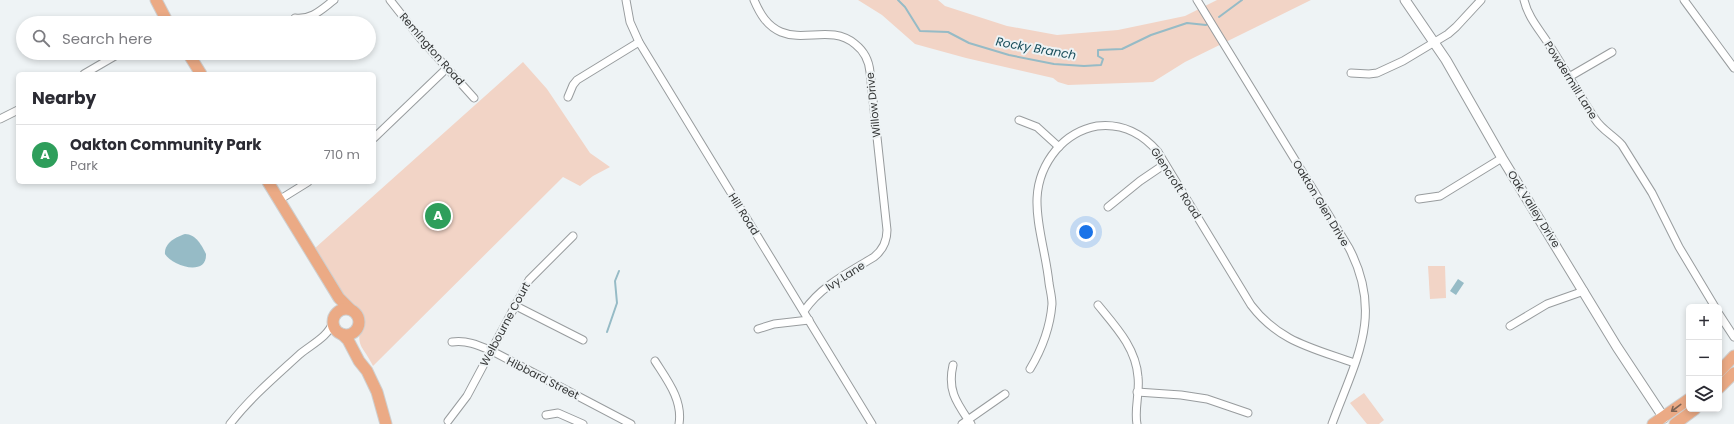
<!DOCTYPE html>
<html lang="en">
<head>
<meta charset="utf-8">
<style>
	body { margin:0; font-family:Poppins,sans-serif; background:#f2f2f3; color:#2b2b33 }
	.controls { position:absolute; right:12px; bottom:12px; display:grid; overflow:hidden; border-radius:6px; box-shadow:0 2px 6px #0003 }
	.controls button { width:36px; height:36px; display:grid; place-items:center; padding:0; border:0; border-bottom:1px solid #e1e1e2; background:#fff; color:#2b2b33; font:20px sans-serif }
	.you { position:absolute; left:1086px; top:232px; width:14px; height:14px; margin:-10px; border:3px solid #fff; border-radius:50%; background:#1a73e8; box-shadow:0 0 0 6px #1a73e833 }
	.badge { display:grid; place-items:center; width:26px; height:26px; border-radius:50%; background:#d93025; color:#fff; font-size:13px; font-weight:700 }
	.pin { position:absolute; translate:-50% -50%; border:2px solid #fff; box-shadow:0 1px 4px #0006 }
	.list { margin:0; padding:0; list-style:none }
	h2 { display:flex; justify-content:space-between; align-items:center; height:52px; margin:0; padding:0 16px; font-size:17px }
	h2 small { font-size:13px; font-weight:400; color:#7c7c81 }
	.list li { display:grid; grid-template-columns:26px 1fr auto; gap:12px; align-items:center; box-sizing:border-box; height:60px; padding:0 16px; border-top:1px solid #e1e1e2 }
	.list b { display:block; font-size:15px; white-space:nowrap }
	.list p { margin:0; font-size:13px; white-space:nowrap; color:#7c7c81 }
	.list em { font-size:13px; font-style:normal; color:#7c7c81 }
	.icon { flex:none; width:22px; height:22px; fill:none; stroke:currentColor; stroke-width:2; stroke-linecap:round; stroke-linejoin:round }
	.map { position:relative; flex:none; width:1734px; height:424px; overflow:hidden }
	.search { position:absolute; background:#fff; box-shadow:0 2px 6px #0003; left:16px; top:16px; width:360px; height:44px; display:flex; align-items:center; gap:10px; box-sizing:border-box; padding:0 14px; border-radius:22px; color:#7c7c81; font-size:15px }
	.panel { position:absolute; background:#fff; box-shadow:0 2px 6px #0003; left:16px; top:72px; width:360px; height:112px; border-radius:6px }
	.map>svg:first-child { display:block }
</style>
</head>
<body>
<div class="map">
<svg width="1734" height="424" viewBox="0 0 1734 424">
	<rect width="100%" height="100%" fill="#eef3f5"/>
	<g fill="#f2d4c6">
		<path d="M858,0H938L945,6L1007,26L1057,35L1118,30L1185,16L1217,0H1311L1185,62L1153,82L1068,85L1058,82L1053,78L966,58L915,44L882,15Z"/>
		<path d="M523,62L547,89L590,153L610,167L593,176L580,186L563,177L373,366C363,345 354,347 363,321C360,314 357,309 350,306L314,249Z"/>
		<path d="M1428,266H1445L1446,298L1430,299Z"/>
		<path d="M1364,393L1384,420L1379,424H1367L1350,403Z"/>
	</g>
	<g fill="#96bbc6">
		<path d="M185,234C196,234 202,246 206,254C207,277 172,266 165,254C164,243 176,237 185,234Z"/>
		<path d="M1458,279L1464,283L1456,295L1450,291Z"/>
	</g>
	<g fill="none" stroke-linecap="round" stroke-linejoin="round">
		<g stroke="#96bbc6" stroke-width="2">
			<path d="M898,0L905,7L920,31L948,32L969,43L1009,55L1054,64L1084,66L1101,65L1103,59L1098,56V50L1122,49L1151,35L1187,23L1206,25L1209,23"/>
			<path d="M1219,17L1242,0"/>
			<path d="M607,332L617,303L615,281L619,271"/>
		</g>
		<defs>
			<g id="minor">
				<path d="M390,0L420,38L474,98"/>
				<path d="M626,0L630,22L639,42L872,424"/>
				<path d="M754,0C760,14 767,26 781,32C805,42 832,25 855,44C864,51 869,61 870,72L887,230C887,242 883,250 874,257C848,273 821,286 804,311"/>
				<path d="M1197,0L1349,248C1384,315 1356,359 1332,424"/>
				<path d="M1524,0C1528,17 1539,29 1548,43C1564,68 1579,94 1595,119C1602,130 1613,135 1622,145L1652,193L1679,247L1715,307"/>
				<path d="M1684,0L1734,68"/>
				<path d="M295,18C312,20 322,9 334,0"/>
				<path d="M1351,73L1369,74L1377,73L1403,61L1448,34L1456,27L1481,0"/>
				<path d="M84,74L120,53"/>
				<path d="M1569,77L1612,52"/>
				<path d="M568,97L573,85L577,80L639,42"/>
				<path d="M0,119L18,110"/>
				<path d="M1019,120L1037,127L1059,147"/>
				<path d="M374,138L447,68"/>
				<path d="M1419,199L1440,196L1502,158"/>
				<path d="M279,200L308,182"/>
				<path d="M1108,207L1140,181L1165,164"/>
				<path d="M514,305L583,340"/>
				<path d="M1098,305C1116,327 1136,348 1138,377C1140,393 1134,409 1137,424"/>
				<path d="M1719,314L1734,337"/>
				<path d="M1510,326L1547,304L1584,291"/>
				<path d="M758,329L774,324L809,320"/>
				<path d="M452,342C467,340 478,345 492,351L631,424"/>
				<path d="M655,361C667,380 683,400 679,424"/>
				<path d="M953,365C947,391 957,403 971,424"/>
				<path d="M1030,369C1042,349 1050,329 1052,304C1052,297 1050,290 1049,283C1044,234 1021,192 1056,150C1067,137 1081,129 1097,126C1122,123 1143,134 1158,152L1251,305C1279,342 1313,348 1354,363"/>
				<path d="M1137,392L1181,395L1207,399L1248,413"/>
				<path d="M546,415L558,413L583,424"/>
				<path d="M448,421L467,396L529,280L573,236"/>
				<path d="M230,424C250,398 276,376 300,354C312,344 328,337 333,322"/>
				<path d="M962,424L1005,394"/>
			</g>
			<path id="tertiary" d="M1405,0L1446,60L1502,158L1617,347L1664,418"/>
			<g id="primary">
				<path d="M156,0L168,23"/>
				<path d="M188,53L201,74"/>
				<path d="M268,182L339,298L350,309"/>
				<circle cx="346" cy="322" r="13"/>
				<path d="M342,334L348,340L359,361L367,371L377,392L386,424"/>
				<path d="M1719,372L1734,356"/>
				<path d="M1719,388L1734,373"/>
				<path d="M1653,424L1689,399"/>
				<path d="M1675,424L1695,409"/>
			</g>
		</defs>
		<use href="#minor" stroke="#989c9e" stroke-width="9"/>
		<use href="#tertiary" stroke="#989c9e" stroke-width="11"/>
		<use href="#primary" stroke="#cecfcf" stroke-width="13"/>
		<use href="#minor" stroke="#fff" stroke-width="7"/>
		<use href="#tertiary" stroke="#fff" stroke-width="9"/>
		<use href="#primary" stroke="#ebaa85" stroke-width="11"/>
	</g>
	<defs><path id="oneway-shaft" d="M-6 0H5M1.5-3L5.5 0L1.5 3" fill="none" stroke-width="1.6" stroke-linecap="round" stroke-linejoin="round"/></defs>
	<use stroke="#7d6455" href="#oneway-shaft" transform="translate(1676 408) rotate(143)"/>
	<g text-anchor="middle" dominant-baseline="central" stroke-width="4" stroke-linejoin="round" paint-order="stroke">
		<g font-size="11" fill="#333535" stroke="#eef3f5">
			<text transform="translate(432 49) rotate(49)">Remington Road</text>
			<text transform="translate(1571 80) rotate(58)">Powdermill Lane</text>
			<text transform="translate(873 105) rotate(-96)">Willow Drive</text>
			<text transform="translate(1176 183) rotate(57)">Glencroft Road</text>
			<text transform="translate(1321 203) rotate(59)">Oakton Glen Drive</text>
			<text transform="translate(1534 209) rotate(58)">Oak Valley Drive</text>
			<text transform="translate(744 214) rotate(58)">Hill Road</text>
			<text transform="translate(845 276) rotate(-33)">Ivy Lane</text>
			<text transform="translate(505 324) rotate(-62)">Welbourne Court</text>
			<text transform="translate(543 378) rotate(27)">Hibbard Street</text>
		</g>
		<g font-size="12" font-style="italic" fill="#194e5b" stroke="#eef3f5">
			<text transform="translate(1036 48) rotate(10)">Rocky Branch</text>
		</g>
	</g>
</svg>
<div class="controls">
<button>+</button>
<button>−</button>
<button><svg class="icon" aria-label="layers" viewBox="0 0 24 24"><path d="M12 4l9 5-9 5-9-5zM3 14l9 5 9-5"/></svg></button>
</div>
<div class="you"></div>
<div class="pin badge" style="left:438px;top:216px;background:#2e9e5b">A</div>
<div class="search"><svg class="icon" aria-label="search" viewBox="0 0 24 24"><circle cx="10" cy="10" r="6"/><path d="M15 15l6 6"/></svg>Search here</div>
<section class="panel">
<h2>Nearby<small></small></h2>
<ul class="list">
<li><span class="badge" style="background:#2e9e5b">A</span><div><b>Oakton Community Park</b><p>Park</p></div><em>710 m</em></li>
</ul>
</section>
</div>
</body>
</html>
